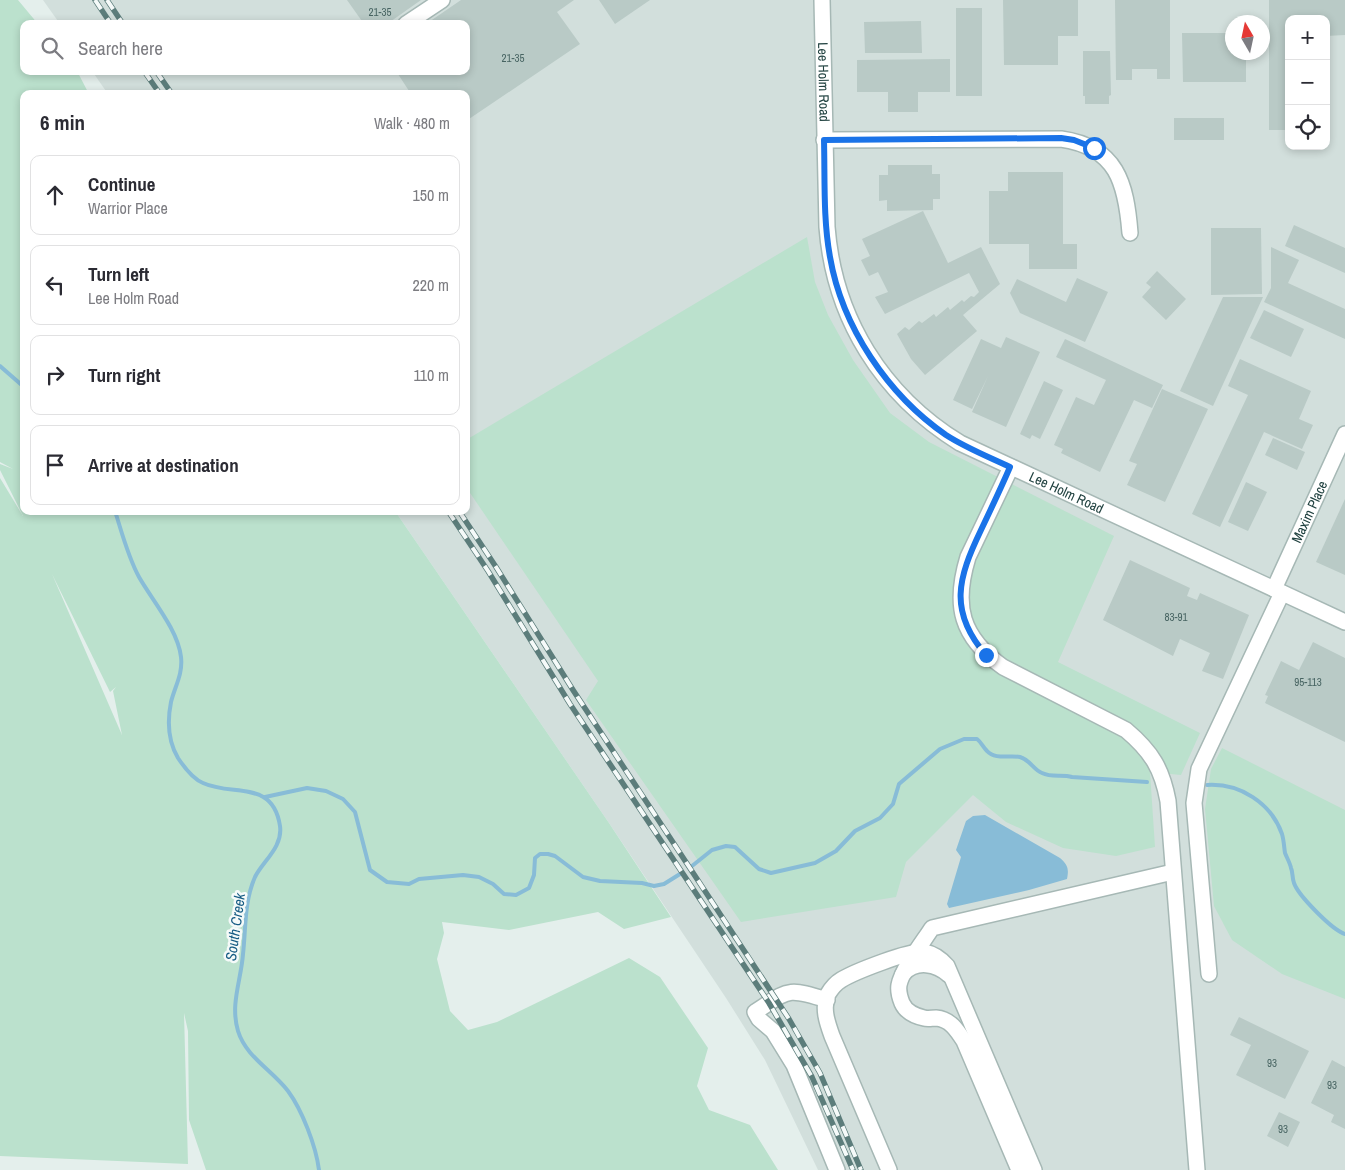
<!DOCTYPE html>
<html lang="en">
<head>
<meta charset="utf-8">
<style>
	body { margin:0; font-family:"Archivo Narrow",sans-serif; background:#f7f7f7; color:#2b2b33 }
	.controls { position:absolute; right:15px; top:15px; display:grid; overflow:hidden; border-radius:10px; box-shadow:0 2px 8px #0003 }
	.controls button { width:45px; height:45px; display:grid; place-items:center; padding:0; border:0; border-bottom:1px solid #e1e1e2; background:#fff; color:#2b2b33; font:25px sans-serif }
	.compass { position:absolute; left:1225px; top:15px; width:45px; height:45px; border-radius:50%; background:#fff; box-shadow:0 2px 8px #0003; rotate:351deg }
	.stop { position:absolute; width:15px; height:15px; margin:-11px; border:4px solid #1a73e8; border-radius:50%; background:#fff }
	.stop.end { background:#1a73e8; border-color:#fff; box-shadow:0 1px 5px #0008 }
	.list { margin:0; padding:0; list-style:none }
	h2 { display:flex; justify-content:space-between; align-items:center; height:65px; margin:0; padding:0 20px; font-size:21px }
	h2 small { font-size:16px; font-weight:400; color:#7c7c81 }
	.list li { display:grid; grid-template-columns:32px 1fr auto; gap:15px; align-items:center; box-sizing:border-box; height:80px; margin:0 10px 10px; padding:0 10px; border:1px solid #e1e1e2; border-radius:10px }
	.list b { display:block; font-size:19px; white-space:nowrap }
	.list p { margin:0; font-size:16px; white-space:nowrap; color:#7c7c81 }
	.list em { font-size:16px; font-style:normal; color:#7c7c81 }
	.icon { flex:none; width:28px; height:28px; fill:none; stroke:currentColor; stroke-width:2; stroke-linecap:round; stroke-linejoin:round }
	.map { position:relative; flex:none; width:1345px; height:1170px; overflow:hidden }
	.search { position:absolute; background:#fff; box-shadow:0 2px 8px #0003; left:20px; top:20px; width:450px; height:55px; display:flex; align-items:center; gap:12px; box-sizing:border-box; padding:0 18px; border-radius:10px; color:#7c7c81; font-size:19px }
	.panel { position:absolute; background:#fff; box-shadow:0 2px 8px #0003; left:20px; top:90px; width:450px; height:425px; border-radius:10px }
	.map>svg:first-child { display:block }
</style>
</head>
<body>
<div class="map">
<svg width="1345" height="1170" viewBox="0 0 1345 1170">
	<rect width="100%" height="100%" fill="#e4efec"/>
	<path fill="#d2dfdc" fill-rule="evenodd" d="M43,0H1345V1170H818L765,1060L726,998L609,823L395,511H466V94H108L92,71H466V24H60ZM1289,19H1326V146H1289ZM1232,22H1262V52H1232Z"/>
	<g fill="#bbe1cd" fill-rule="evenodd">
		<path d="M0,0H18L38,24H24V71H77L89,94H24V511H395L609,823L671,917L624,929L598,912L509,930L442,922L444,933L437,959L450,1011L468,1030L497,1022L629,958L660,977L708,1048L697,1086L709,1110L750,1125L778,1170H206L189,1120L188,1031L184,1013L188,1164L0,1156V478L23,516L0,470V464L13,469L0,462ZM52,574L110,692L116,687L113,691L122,735Z"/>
		<path d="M807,237L815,282L828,315L853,360L890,413L929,442L1114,536L1058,662L1200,733L1181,775L1150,772L1155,847L1116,856L1063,848L1006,822L973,795L906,862L896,897L741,922L586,700L598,681L466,487V440Z"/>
		<path d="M1222,748L1345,810V999L1282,974L1232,940L1214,906L1205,809L1211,769Z"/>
	</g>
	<path fill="#88bcd7" d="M985,815L1060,858C1068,865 1069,869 1067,879L1029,890L949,908L947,904L961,857L956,850L966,821L973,816Z"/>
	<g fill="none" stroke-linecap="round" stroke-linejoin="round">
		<g stroke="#88bcd7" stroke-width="4">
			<path d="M0,366L24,387"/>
			<path d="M115,511C122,533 128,557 139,577C152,600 178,630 181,657C183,674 175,686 171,702C167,722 168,741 178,758C184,767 193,779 203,783C233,797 273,779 280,826C283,847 263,861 255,877C244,902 246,928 243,954C241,981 230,1004 238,1031C246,1057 272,1070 288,1091C302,1110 316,1146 319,1170"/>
			<path d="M1207,785C1240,783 1271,803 1282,834C1284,841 1284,847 1285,853C1287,858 1290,863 1291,868C1293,872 1292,878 1294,883C1298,895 1332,930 1345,934"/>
			<path d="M265,797L307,788L326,791L343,799L355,812L370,870L387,882L409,884L419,879L463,875L479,877L493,884L504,894L516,895L529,888L534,875L535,858L540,854H548L555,856L583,877L600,881L642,883L654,886L664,884L680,874"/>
			<path d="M692,866L712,850L726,846L735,847L759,869L771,873L815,863L836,851L855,831L880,818L893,804L899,784L940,749L964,739H977C981,742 983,747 987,751C995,760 1010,755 1020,757C1030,760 1034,770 1042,773C1052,778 1062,774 1072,777L1147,782"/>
		</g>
	</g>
	<g fill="#b9cac6">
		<path d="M347,0H421L387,24H364Z"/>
		<path d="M461,0H574L557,12L580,44L466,121V94H411L396,71H466V24H426Z"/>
		<path d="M599,0H650L615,24Z"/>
		<path d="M1003,0H1078V36H1058V65H1004Z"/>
		<path d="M1115,0H1170V79H1157V69H1132V80H1116Z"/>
		<path d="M1269,0H1345V35L1326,36V19H1289V130H1269Z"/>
		<rect x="956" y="8" width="26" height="88"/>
		<path d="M921,21L922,53H865L864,22Z"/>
		<path d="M1182,33H1232V52H1246V82H1183Z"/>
		<path d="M1083,51H1110L1111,95L1109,96V104H1085V96H1083Z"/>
		<path d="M950,59V92H918V112H888V92H857V60Z"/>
		<rect x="1174" y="118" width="50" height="22"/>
		<path d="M888,165H932V174H940V199H933V210L887,211V200L879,201V175H888Z"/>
		<path d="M1008,172H1063V244H1077V269H1029V244H989V191H1008Z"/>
		<path d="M923,211L948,263L981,247L1000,284L963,315L977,331L925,375L911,359L897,334L905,327L909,330L919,321L922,323L934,314L936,317L948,307L950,310L962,300L964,302L971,296L974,297L979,292L969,273L885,314L875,297L888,292L878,272L869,276L861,260L870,256L862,239Z"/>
		<path d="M1294,225L1345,248V273L1285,246Z"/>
		<path d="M1211,228H1261L1262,294L1211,295Z"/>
		<path d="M1271,247L1299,260L1288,283L1345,309V339L1264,302L1271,288Z"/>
		<path d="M1157,271L1186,299L1166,320L1142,297L1151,287L1146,283Z"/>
		<path d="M1077,278L1108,292L1085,342L1020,313L1010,293L1017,279L1066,302Z"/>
		<path d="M1223,297H1263L1213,406L1180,391Z"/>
		<path d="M1264,310L1304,329L1291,357L1250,338Z"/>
		<path d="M1006,337L1040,352L1006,427L972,412L988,376L972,409L953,400L981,339L1001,348Z"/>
		<path d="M1065,339L1163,385L1152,408L1134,400L1100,472L1061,453L1063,449L1054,445L1076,397L1094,405L1106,380L1056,357Z"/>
		<path d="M1240,359L1311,391L1299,419L1313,425L1302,449L1264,432L1220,527L1192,514L1248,395L1228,386Z"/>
		<path d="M1044,381L1063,390L1040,439L1032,435L1030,439L1020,434Z"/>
		<path d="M1162,389L1208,409L1165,502L1127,485L1137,464L1129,461Z"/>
		<path d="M1273,438L1305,452L1297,470L1265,455Z"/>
		<path d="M1246,482L1267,492L1248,531L1228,522Z"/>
		<path d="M1345,499V575L1316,562Z"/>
		<path d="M1130,560L1190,588L1187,596L1197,600L1200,593L1249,615L1223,679L1202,671L1210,653L1180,639L1173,656L1103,620Z"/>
		<path d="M1313,642L1345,658V742L1265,703L1268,696L1265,695L1281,661L1299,670Z"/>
		<path d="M1239,1017L1309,1051L1285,1099L1236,1075L1251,1045L1230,1035Z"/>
		<path d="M1332,1060L1345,1067V1129L1331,1122L1334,1115L1311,1103Z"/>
		<path d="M1279,1112L1300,1122L1288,1147L1267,1136Z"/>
	</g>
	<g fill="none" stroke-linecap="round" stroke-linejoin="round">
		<defs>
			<g id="minor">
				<path id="s1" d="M822,0L827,227C834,318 882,395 960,443L1345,622"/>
				<path d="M406,24L442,0"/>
				<path d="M824,140L1061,139C1117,147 1126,183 1130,233"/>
				<path d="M1011,467L968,557C953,606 961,637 1003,667L1126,730C1152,752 1162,769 1168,801L1197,1170"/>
				<path id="s2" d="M1274,589L1345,434"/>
				<path d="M903,974C916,959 937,964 949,975"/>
				<path d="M1209,974L1194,803L1199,769L1282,593"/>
				<path d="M827,1000C786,987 789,990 755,1012L759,1019L773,1031L794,1065L837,1170"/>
				<path d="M889,1170L832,1036C827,1022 822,1008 828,994C831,989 836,983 841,980C854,972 912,949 925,952C935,954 941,959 947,966L1034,1170"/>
				<path d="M1019,1170L964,1041C957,1030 950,1019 936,1018C932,1018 928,1019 924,1018C915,1016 906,1012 902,1003C900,998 898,991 899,985C902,969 923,942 932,928L1173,872"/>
			</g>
		</defs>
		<use href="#minor" stroke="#a6b8b5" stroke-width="18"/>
		<use href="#minor" stroke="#fff" stroke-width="15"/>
		<defs>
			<g id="rail">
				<path d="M95,0L111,24"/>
				<path d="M107,0L123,24"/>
				<path d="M144,71L160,94"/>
				<path d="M156,71L172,94"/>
				<path d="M448,511L488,571L570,704L769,1003L812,1077L853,1170"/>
				<path d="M459,511L496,567L573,690L789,1019L820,1073L861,1170"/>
			</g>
		</defs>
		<use href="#rail" stroke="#5c7d7b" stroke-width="5.5"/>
		<use href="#rail" stroke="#f5faf9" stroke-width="4" stroke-dasharray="11" stroke-linecap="butt"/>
	</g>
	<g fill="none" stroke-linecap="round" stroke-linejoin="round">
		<path stroke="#1a73e8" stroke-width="6" d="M986,655C948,611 958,578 981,530C991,509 1001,488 1010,467C989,457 966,448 946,435C888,395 842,327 830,257C823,219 825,178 824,140L1061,138L1074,140L1094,148"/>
	</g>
	<g text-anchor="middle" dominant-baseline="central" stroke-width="5" stroke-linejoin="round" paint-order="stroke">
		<g font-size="11" fill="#476462">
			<text x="380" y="12">21-35</text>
			<text x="513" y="58">21-35</text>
			<text x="1176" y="617">83-91</text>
			<text x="1308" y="682">95-113</text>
			<text x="1272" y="1063">93</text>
			<text x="1332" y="1085">93</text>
			<text x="1283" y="1129">93</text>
		</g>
		<g font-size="14" fill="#214240" stroke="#f5faf9">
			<text stroke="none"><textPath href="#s1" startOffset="82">Lee Holm Road</textPath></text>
			<text stroke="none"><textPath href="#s1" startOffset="608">Lee Holm Road</textPath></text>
			<text stroke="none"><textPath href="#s2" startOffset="85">Maxim Place</textPath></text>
		</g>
		<g font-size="15" font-style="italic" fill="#165c84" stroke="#f5faf9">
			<text transform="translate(235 927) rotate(-82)">South Creek</text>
		</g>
	</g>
</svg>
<div class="controls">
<button>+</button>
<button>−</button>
<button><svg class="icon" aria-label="locate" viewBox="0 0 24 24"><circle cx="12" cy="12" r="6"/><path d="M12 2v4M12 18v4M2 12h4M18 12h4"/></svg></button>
</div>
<svg class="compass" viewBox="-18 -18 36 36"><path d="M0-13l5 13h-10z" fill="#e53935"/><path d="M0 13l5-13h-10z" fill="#7c7c81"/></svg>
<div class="stop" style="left:1094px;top:148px"></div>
<div class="stop end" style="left:986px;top:655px"></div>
<div class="search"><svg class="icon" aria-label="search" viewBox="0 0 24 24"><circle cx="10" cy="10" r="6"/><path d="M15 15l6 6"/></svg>Search here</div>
<section class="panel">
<h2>6 min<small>Walk · 480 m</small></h2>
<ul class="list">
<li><svg class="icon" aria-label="ahead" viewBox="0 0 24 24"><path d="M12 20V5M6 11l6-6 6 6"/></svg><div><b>Continue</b><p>Warrior Place</p></div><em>150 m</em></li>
<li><svg class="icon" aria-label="left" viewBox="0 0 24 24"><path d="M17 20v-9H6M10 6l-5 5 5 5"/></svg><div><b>Turn left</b><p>Lee Holm Road</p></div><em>220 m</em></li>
<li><svg class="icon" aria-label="right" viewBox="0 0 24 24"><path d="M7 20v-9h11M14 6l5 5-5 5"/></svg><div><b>Turn right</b></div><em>110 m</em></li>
<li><svg class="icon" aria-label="arrive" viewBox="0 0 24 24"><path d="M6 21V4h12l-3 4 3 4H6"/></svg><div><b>Arrive at destination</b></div></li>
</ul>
</section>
</div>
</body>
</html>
